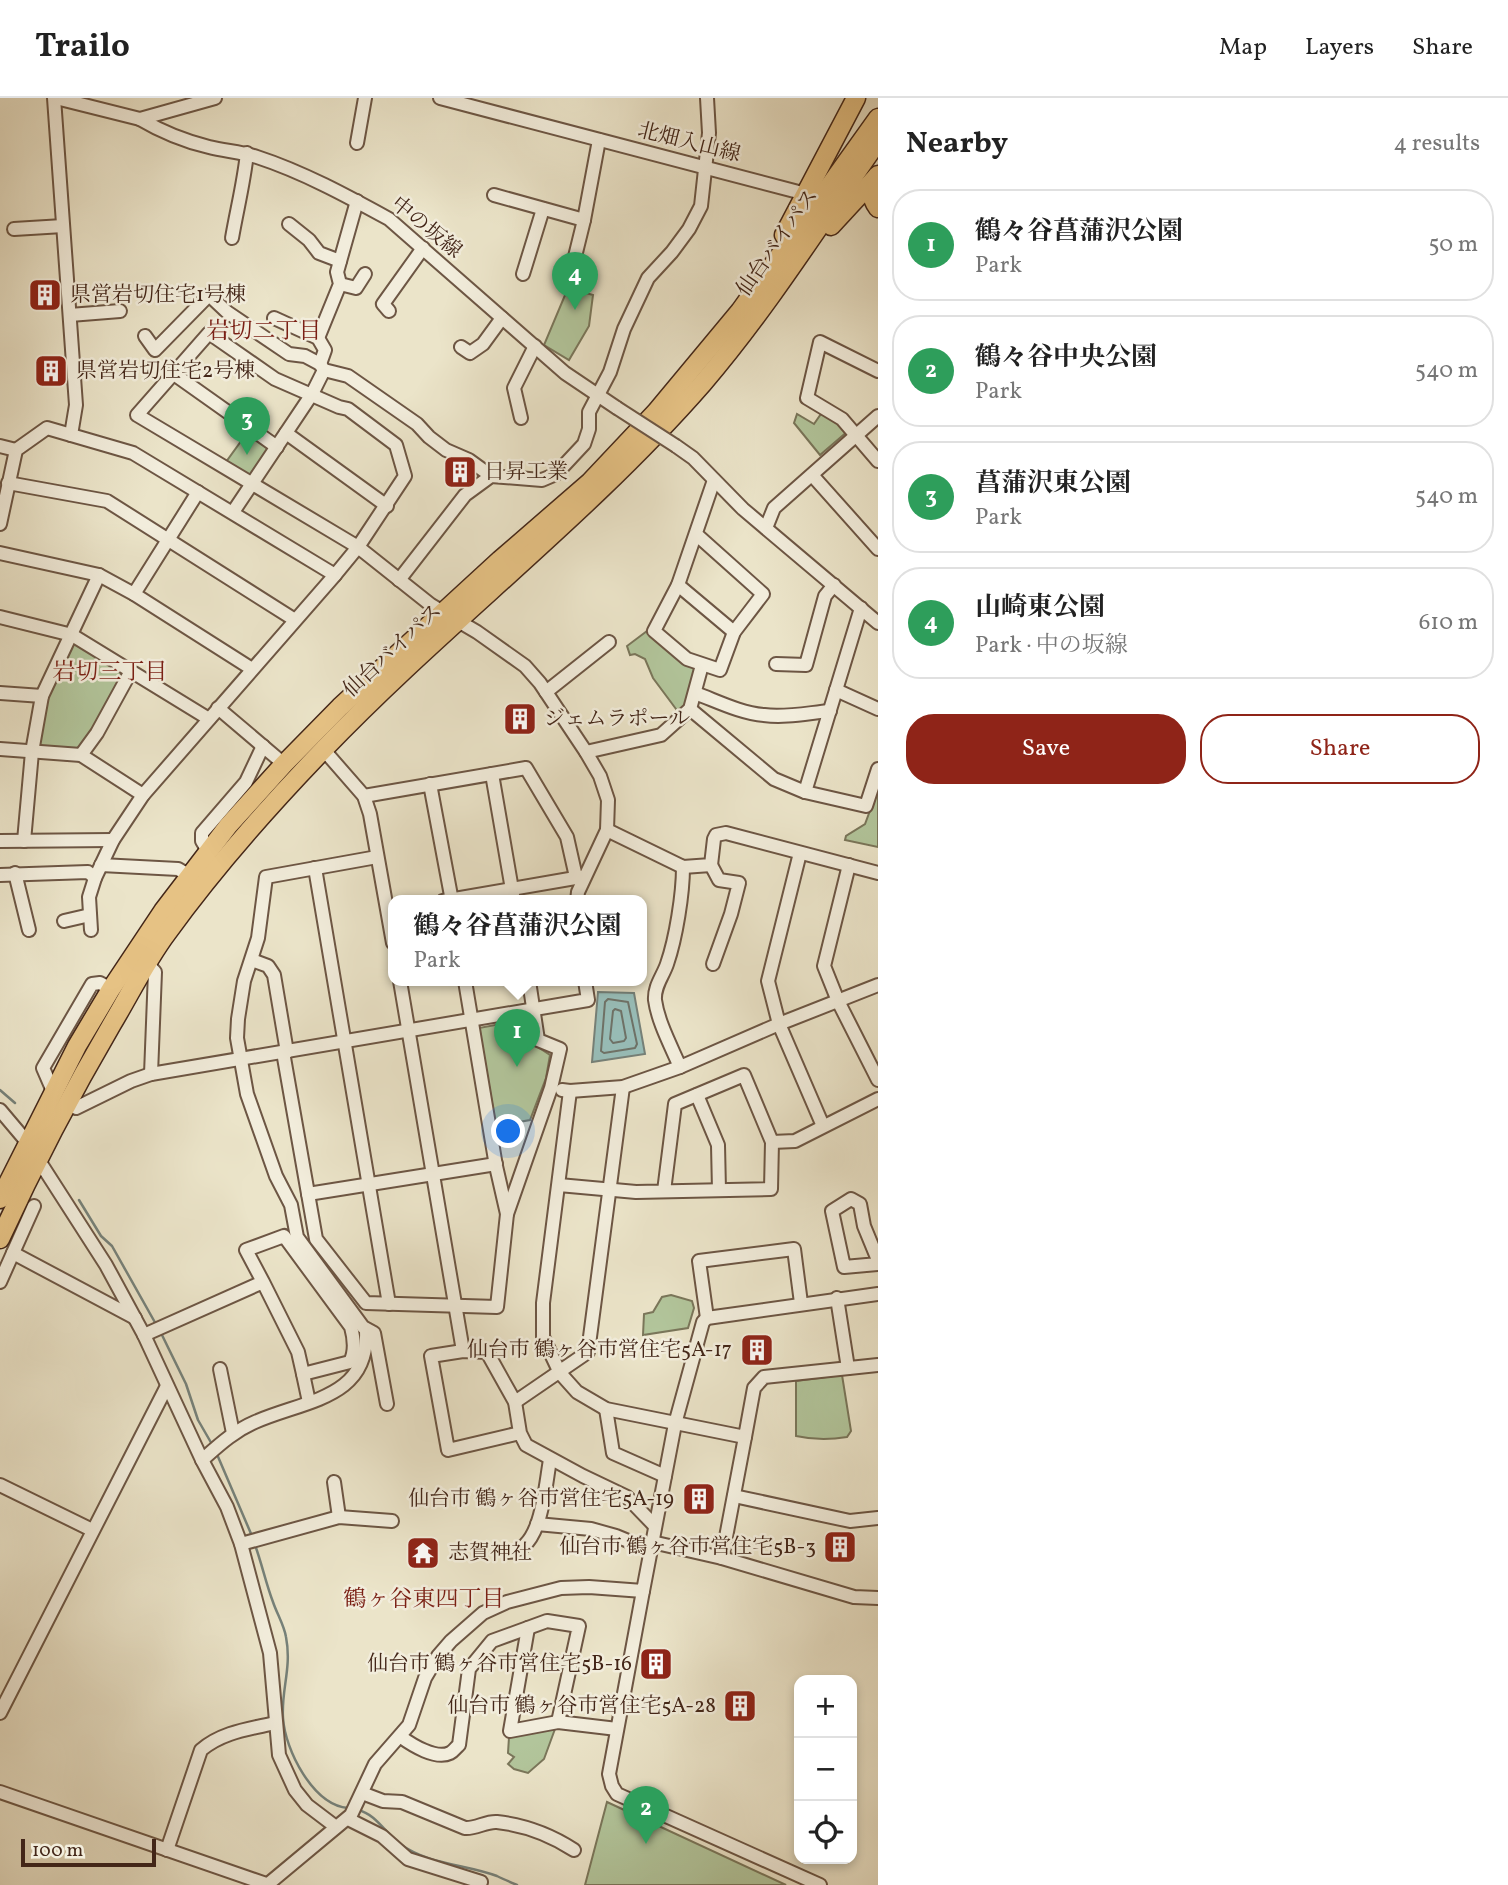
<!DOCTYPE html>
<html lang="en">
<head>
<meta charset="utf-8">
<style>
	body { margin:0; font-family:Vollkorn,"Noto Serif JP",serif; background:#f2f2f2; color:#222 }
	.controls { position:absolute; right:21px; bottom:21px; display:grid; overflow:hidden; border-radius:14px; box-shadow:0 4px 10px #0003 }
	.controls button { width:63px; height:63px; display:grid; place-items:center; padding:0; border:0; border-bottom:2px solid #e0e0e0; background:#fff; color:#222; font:35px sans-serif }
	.scale { position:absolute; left:21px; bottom:18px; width:135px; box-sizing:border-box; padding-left:7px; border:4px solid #432618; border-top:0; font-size:19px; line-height:24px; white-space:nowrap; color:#432618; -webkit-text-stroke:5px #f2eddc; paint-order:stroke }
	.you { position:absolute; left:509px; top:1034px; width:24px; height:24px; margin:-18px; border:5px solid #fff; border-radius:50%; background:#1a73e8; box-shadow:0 0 0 10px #1a73e833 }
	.badge { display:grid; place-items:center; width:46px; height:46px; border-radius:50%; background:#8f2418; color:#fff; font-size:23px; font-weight:700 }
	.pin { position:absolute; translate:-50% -58px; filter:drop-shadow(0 2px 4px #0008) }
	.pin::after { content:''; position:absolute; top:37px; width:24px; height:21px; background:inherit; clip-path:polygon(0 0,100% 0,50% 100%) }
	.popup { position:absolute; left:388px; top:797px; width:259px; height:91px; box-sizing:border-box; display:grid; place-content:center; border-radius:14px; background:#fff; filter:drop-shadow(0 2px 5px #0005); font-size:23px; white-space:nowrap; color:#767676 }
	.popup b { font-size:26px; color:#222 }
	.popup::after { content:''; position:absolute; left:50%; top:100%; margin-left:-14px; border:14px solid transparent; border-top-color:#fff }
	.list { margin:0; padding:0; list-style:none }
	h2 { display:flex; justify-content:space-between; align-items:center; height:91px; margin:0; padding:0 28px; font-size:30px }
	h2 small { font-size:23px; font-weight:400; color:#767676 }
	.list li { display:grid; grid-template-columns:46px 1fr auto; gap:21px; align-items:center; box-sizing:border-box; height:112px; margin:0 14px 14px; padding:0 14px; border:2px solid #e0e0e0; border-radius:28px }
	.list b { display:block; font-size:26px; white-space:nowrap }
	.list p { margin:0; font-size:23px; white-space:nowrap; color:#767676 }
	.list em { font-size:23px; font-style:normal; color:#767676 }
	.actions { display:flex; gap:14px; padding:21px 28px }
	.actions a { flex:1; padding:16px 0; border:2px solid #8f2418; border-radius:28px; text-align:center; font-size:24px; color:#8f2418 }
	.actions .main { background:#8f2418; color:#fff }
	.icon { flex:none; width:38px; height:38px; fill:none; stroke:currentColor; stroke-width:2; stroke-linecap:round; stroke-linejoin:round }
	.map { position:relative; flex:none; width:878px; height:1787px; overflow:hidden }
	header { display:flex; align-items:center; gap:42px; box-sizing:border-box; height:98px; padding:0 35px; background:#fff; border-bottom:2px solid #e0e0e0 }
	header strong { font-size:33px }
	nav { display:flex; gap:38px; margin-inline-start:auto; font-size:24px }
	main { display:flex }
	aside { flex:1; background:#fff }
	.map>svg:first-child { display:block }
</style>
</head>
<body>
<header>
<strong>Trailo</strong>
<nav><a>Map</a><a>Layers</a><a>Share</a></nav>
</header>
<main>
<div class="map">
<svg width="878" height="1787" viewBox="0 0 878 1787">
	<rect width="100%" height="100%" fill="#ebe4c9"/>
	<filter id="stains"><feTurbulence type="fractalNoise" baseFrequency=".00286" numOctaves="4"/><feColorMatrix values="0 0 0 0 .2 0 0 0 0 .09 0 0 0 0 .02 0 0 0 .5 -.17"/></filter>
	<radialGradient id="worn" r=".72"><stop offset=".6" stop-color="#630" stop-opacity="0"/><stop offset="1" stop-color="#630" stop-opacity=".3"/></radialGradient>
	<g fill="#b2c59b" stroke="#7a765a" stroke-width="2">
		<path d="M568,190L593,197L589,228L569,262L544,247Z"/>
		<path d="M823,313L848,333L820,357L794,325L797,316L814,326Z"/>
		<path d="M247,335L268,351L249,378L226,364Z"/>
		<path d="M647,533L695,571L684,612L679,615L653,580L645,561L635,556L630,557L627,548Z"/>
		<path d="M77,544L126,575L80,653L37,649L46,603L70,548Z"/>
		<path d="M878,691V749L845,742L846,738L865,726Z"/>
		<path d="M528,921L533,946L550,957L546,980L530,1022L496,1028L479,930Z"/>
		<path d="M671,1197L692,1203L694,1210L688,1230L643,1237L644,1216L653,1214L662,1199Z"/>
		<path d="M842,1277L851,1333L847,1339C829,1342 814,1342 796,1338V1283Z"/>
		<path d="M555,1631L544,1661L528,1675L514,1671L508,1666L514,1659L508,1655L509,1639Z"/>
		<path d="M607,1704L786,1787H585Z"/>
	</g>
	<path fill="#98beb9" stroke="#768179" stroke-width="2" d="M598,894L634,895L645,956L592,964Z"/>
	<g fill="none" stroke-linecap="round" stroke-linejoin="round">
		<g stroke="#6e7268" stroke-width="2">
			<path d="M608,901L628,904L637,946L635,950L604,955L601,953L605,904Z"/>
			<path d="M615,911L621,913L626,940L624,943L613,945L610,941L613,913Z"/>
		</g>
		<g stroke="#768179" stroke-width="2.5">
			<path d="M0,992L15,1005"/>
			<path d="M79,1102L101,1138L112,1148L157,1228"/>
			<path d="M160,1233L186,1286L198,1322L213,1348"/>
			<path d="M216,1354L252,1438"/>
			<path d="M255,1447C262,1466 266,1486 273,1504C277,1516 284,1527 286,1539C292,1570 281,1592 283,1620C285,1652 313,1707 348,1710"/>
			<path d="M358,1712C376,1716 386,1736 400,1746C429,1767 465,1766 497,1778C503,1781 510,1784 517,1787"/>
		</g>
		<defs>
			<g id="minor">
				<path d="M54,0L76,307L71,337"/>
				<path d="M56,0L140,21L215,0"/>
				<path d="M440,0L806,96"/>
				<path d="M140,21C162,34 184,43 209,49C225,53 242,54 257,59C303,74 347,98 389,121L565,275L617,310"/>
				<path d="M357,45L365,0"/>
				<path d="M494,97L584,122"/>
				<path d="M289,126L309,142L319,155L340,163"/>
				<path d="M14,131L63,128"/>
				<path d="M232,140C237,111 244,84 247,55"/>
				<path d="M523,176L543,111"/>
				<path d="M569,183L584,122L599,42"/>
				<path d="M340,186L356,190L365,176"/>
				<path d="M389,213L383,206L423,150"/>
				<path d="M70,217L120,213"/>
				<path d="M145,238L155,252L209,197L227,214L289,256L305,258L320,266L325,252L318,240L274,220"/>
				<path d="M318,240L340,186L337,174L357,103"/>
				<path d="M461,249L470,255L483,246L502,220"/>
				<path d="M320,266L324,272L348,278L417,326L429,339L446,352L469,362L491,378"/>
				<path d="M878,273L820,244L807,300L842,321L878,363"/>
				<path d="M174,276L277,349"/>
				<path d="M521,320L514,290L535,248"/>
				<path d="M286,335L387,408"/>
				<path d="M0,348L16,352"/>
				<path d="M676,348L693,360L743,411L878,525"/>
				<path d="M812,377L878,451"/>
				<path d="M8,385L107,403L295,522"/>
				<path d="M233,414L312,296L324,272"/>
				<path d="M0,426L16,352L47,330L133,355L335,477"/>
				<path d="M766,430L774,410L878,318"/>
				<path d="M697,437L763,496L734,534L720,572L687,561L654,533L678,487L714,382"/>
				<path d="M0,455L99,477L134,496L252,571"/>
				<path d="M399,482L465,397L491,378L542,382L556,376L584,346L589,331V314L610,274L624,231L648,180L672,154L689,131L701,108L709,35L707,0"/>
				<path d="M678,487L734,534"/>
				<path d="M134,496L198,394"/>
				<path d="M0,519L72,537L209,621"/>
				<path d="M776,566L806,567L825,498L834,487"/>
				<path d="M836,592L878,611"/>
				<path d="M546,594L609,544"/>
				<path d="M0,595L42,598"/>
				<path d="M695,595C717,603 740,615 764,617C785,620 808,615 830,613"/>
				<path d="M218,610L284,666"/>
				<path d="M690,611L774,681L805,694L866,708L878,671"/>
				<path d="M0,651L81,657L143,697"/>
				<path d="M323,651L364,698L370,716L393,845"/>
				<path d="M586,654L661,637L690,611L702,567"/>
				<path d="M81,657L97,635L131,573"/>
				<path d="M492,676L514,803"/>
				<path d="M430,686L452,803"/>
				<path d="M805,694L861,510"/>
				<path d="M364,698L526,670L567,739L576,779"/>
				<path d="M607,732L683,769L711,767L714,741L716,737L726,735L878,775"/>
				<path d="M0,743L113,742"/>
				<path d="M24,743L32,654L42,598L99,477"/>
				<path d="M208,753L202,743V735L246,684L263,648"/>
				<path d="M800,755L768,883L779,926L823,1028"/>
				<path d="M377,759L266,779L258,840L244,883L238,921L237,940L247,996L276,1078L291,1107L297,1139L363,1229L374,1235L387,1306"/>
				<path d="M101,767L178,771L190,778"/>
				<path d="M711,767L719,782L739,785L731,816L713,866"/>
				<path d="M849,767L824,868L838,903L878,982"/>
				<path d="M315,770L389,1206"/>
				<path d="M15,775L29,832"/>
				<path d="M0,777L88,774L95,780"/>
				<path d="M443,803L581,779"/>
				<path d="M64,823L90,817"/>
				<path d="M91,832L89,799L95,780L113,742L143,697L335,477L358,449L405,378L396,347L348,311L339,309L275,281L209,235L137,317L358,449L431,507L477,534L525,568L540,585L586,654L600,678L608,702L607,732L578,794L577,803"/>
				<path d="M252,862L268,868L274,877L287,954"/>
				<path d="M147,865L155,874L151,976"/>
				<path d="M400,883L463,1253"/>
				<path d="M465,883L496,1068L507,1116"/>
				<path d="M283,954L316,1141L366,1205L497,1209L507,1116L551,990L560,951L538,942L529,883"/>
				<path d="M680,969C671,948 658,924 655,902C654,888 663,878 667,866C676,840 683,796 683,769"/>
				<path d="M562,992L570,993L623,989L680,969L779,926L878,887"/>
				<path d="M53,993L43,970L92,886L100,885L111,891"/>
				<path d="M570,993L543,1205V1239L560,1275L577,1294L606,1311L745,1339L754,1290L764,1279L878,1267"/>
				<path d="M697,997L718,1047L719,1092"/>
				<path d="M66,1005L76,1010L131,983L151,976L588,902L585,883"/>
				<path d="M0,1012L27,1044L106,1167L144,1237L202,1362L227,1409L241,1446L270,1555L279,1657L295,1692L307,1707L336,1729"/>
				<path d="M772,1044L795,1043L878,1001"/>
				<path d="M559,1087L636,1094L771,1091L772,1044L744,977L675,1006L664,1093"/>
				<path d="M308,1096L496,1066"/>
				<path d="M13,1155L135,1220"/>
				<path d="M878,1162L864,1128L860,1106L851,1101L832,1113L844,1169L878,1166"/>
				<path d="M0,1184L34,1108"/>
				<path d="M837,1200L848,1270"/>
				<path d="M707,1220L699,1163L794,1151L801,1205"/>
				<path d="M144,1237L263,1184L298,1254L303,1276L350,1264C356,1253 354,1240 351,1229L284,1138L246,1152L263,1184"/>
				<path d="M220,1271L233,1335"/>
				<path d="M303,1276L309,1304"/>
				<path d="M515,1304L588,1254L623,989"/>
				<path d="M606,1311L613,1355L665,1378"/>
				<path d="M520,1335L448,1352L431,1258L463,1253L487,1254L515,1304L520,1335L526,1347L583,1378L627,1399L655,1428"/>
				<path d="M202,1362C219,1347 234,1333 255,1324C305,1302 369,1301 366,1233"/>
				<path d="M334,1384L339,1419"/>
				<path d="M0,1387L92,1432"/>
				<path d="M734,1398L850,1423L878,1420"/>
				<path d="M537,1426L591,1431L616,1438L650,1452"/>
				<path d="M652,1444L722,1460L854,1499L878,1500"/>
				<path d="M241,1446L339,1419L392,1423"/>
				<path d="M508,1454C542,1454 545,1388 550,1362"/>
				<path d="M722,1460L745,1339"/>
				<path d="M643,1493L609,1676L612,1688L617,1696L820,1787"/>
				<path d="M528,1530L510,1633L558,1624L617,1631"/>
				<path d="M0,1615L167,1288"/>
				<path d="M401,1639C412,1647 436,1662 450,1655C454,1653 456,1649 459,1647L469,1571L492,1543L547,1523L579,1528L558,1624"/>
				<path d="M0,1694L269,1787"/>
				<path d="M362,1695L383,1703L402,1704L465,1730C476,1731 486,1723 497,1724C524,1727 551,1737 574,1752"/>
				<path d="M348,1721L382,1738L408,1761L481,1784"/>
				<path d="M167,1752L201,1652C222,1634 249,1631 275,1625"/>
				<path d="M267,1787L351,1717L375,1666L409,1627L425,1580L438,1558L451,1543L483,1515L507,1504L561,1490L589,1489L643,1493L675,1326L703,1224L707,1220L878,1196"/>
			</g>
			<g id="highway">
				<path d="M877,78C872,90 869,98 878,110"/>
				<path d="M831,128L878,77"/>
				<path d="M784,137L856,0"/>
				<path d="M0,1101L77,948L111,891L163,813L228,728L284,666L340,609L500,462L590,384L656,314L740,213L878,20"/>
				<path d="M0,1141C34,1067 71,996 112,926C130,896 146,863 167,835C214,770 268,709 324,651C446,524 587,418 703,285C768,209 821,124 878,43"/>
			</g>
		</defs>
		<use href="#minor" stroke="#6d5644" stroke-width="16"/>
		<use href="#highway" stroke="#432618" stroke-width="21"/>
		<use href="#minor" stroke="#f2eddc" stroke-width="12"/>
		<use href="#highway" stroke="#e6c284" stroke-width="18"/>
		<defs>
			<path id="minor-bridge" d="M617,310L676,348"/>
		</defs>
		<use href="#minor-bridge" stroke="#6d5644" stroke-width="16" stroke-linecap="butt"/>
		<use href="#minor-bridge" stroke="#f2eddc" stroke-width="12"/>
	</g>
	<defs>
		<symbol id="building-square" viewBox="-11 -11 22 22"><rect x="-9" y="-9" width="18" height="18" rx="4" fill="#8f2418" stroke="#f2eddc"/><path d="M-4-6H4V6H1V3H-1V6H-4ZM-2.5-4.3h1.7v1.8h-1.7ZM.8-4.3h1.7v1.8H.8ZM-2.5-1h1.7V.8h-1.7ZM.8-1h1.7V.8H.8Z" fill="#fff"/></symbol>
		<symbol id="temple-square" viewBox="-11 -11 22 22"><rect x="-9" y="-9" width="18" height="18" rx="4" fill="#8f2418" stroke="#f2eddc"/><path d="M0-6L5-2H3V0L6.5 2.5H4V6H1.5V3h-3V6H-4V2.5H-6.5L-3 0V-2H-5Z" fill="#fff"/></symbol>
	</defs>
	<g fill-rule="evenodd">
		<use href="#building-square" x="26" y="178" width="38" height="38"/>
		<use href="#building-square" x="32" y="254" width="38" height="38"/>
		<use href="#building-square" x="441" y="355" width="38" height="38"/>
		<use href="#building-square" x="501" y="602" width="38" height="38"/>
		<use href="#building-square" x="738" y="1233" width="38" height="38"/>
		<use href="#building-square" x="680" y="1382" width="38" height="38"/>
		<use href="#building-square" x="821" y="1430" width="38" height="38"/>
		<use href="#temple-square" x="404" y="1436" width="38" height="38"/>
		<use href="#building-square" x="637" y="1547" width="38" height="38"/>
		<use href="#building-square" x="721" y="1589" width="38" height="38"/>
	</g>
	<g text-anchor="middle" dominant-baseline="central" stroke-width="5" stroke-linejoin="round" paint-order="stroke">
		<g font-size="21" fill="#432618" stroke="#f2eddc">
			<text transform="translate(689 45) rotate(14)">北畑入山線</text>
			<text transform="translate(426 130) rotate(39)">中の坂線</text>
			<text transform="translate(778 145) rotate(-55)">仙台バイパス</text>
			<text transform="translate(393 553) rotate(-43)">仙台バイパス</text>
		</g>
		<g font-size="21" fill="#432618" stroke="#f2eddc" text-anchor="start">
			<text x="70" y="197">県営岩切住宅1号棟</text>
			<text x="76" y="273">県営岩切住宅2号棟</text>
			<text x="484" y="374">日昇工業</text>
			<text x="544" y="621">ジェムラポール</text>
			<text x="732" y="1252" text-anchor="end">仙台市 鶴ヶ谷市営住宅5A-17</text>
			<text x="674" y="1401" text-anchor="end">仙台市 鶴ヶ谷市営住宅5A-19</text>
			<text x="816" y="1449" text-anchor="end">仙台市 鶴ヶ谷市営住宅5B-3</text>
			<text x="448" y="1455">志賀神社</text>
			<text x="632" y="1566" text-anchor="end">仙台市 鶴ヶ谷市営住宅5B-16</text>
			<text x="716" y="1608" text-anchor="end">仙台市 鶴ヶ谷市営住宅5A-28</text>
		</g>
		<g font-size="23" fill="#7a1f14" stroke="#f2eddc">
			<text x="264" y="234">岩切二丁目</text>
			<text x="110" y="575">岩切三丁目</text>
			<text x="424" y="1502">鶴ヶ谷東四丁目</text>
		</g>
	</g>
	<rect width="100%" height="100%" filter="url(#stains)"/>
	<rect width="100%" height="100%" fill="url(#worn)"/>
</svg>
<div class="controls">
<button>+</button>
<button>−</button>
<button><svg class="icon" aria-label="locate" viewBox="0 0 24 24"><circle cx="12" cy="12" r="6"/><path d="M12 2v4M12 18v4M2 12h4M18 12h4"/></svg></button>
</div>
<div class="scale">100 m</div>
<div class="you"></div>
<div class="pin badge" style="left:517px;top:969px;background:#2e9e5b">1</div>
<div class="popup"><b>鶴々谷菖蒲沢公園</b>Park</div>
<div class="pin badge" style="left:646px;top:1746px;background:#2e9e5b">2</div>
<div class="pin badge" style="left:247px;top:357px;background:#2e9e5b">3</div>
<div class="pin badge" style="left:575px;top:212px;background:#2e9e5b">4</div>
</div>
<aside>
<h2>Nearby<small>4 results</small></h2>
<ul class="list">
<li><span class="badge" style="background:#2e9e5b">1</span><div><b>鶴々谷菖蒲沢公園</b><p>Park</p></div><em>50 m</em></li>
<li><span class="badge" style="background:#2e9e5b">2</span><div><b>鶴々谷中央公園</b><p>Park</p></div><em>540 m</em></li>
<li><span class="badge" style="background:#2e9e5b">3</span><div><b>菖蒲沢東公園</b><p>Park</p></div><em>540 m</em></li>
<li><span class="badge" style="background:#2e9e5b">4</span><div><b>山崎東公園</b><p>Park · 中の坂線</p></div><em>610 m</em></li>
</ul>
<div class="actions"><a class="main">Save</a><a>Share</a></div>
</aside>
</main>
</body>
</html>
